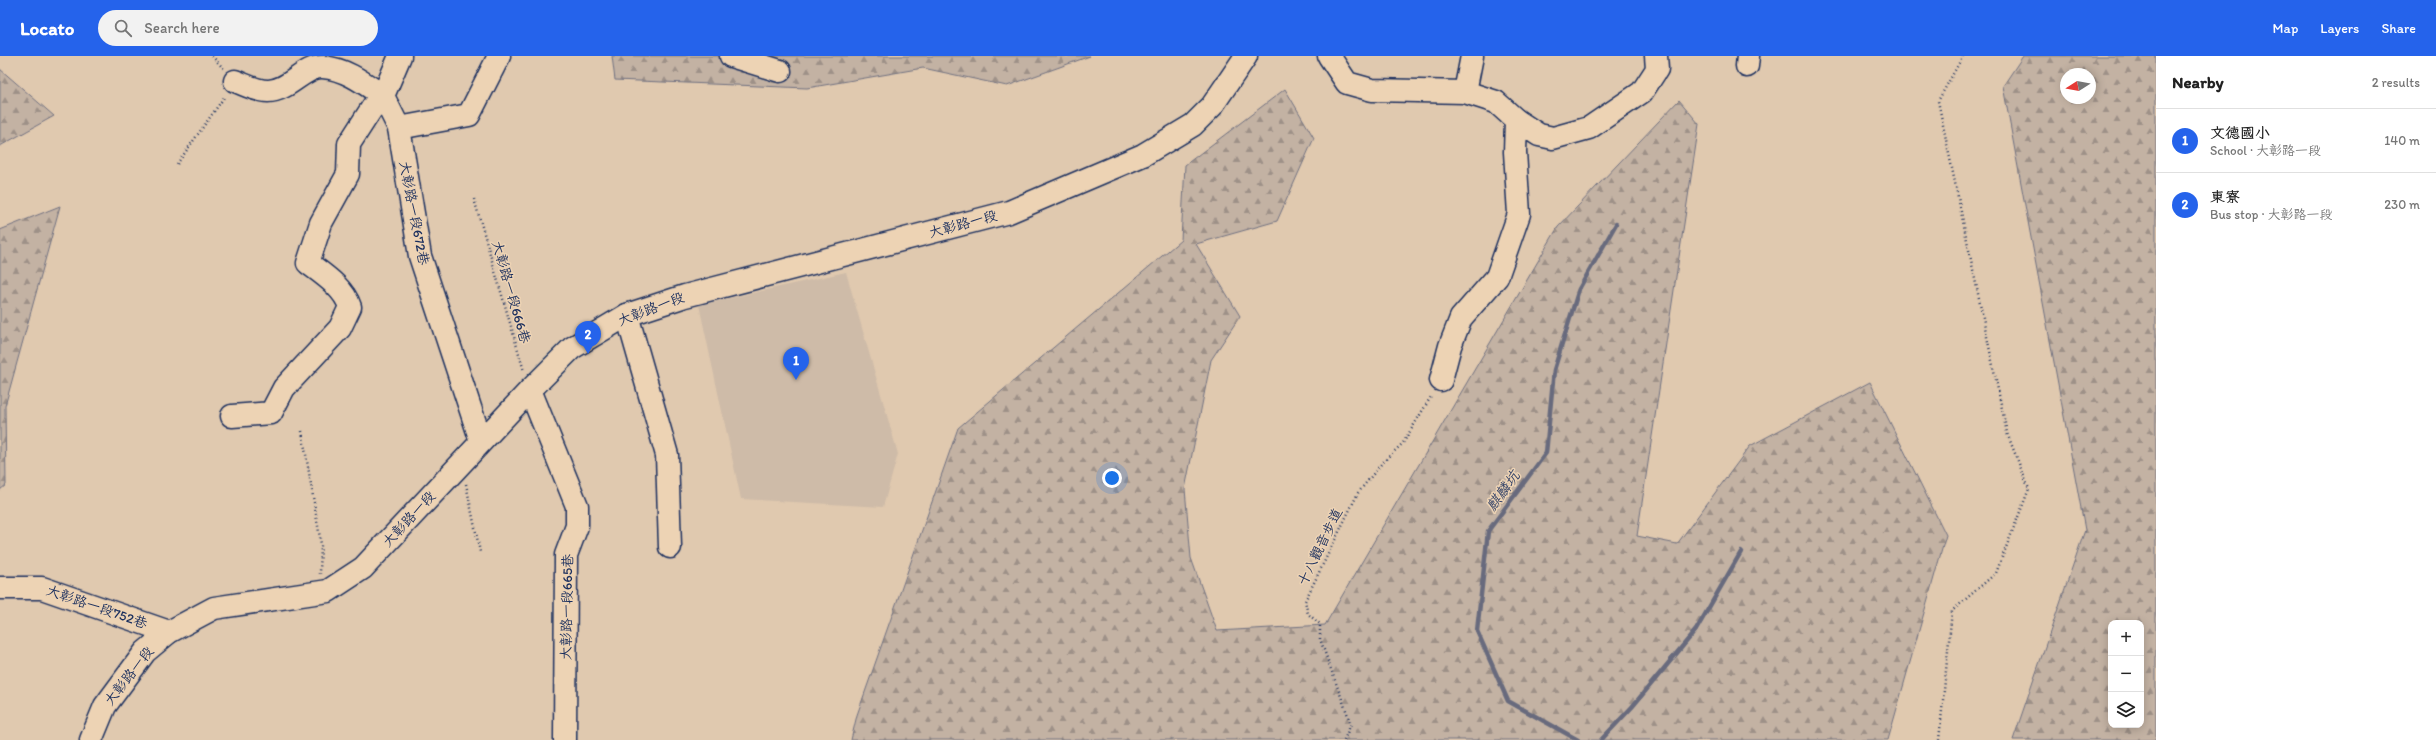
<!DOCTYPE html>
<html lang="en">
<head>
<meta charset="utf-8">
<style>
	body { margin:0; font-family:Itim,"LXGW WenKai TC",sans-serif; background:#f2f2f2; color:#222 }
	.controls { position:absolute; right:12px; bottom:12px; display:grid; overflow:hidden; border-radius:8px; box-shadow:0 2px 10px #0003 }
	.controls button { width:36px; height:36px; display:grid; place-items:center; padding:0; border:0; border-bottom:1px solid #e0e0e0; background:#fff; color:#222; font:20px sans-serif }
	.compass { position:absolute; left:2060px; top:12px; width:36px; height:36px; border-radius:50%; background:#fff; box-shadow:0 2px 10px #0003; rotate:259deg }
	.you { position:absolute; left:1112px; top:422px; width:14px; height:14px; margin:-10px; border:3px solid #fff; border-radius:50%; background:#1a73e8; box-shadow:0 0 0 6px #1a73e833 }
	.badge { display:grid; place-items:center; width:26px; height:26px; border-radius:50%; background:#2563eb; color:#fff; font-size:13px; font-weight:700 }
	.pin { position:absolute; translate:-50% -33px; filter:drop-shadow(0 1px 2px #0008) }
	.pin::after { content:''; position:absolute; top:21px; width:14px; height:12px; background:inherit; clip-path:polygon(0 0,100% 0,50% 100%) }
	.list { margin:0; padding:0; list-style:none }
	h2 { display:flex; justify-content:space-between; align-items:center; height:52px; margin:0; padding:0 16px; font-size:17px }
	h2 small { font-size:13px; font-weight:400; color:#767676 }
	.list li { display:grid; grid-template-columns:26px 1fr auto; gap:12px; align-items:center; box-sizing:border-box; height:64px; padding:0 16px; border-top:1px solid #e0e0e0 }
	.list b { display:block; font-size:15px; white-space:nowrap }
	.list p { margin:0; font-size:13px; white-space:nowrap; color:#767676 }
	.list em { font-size:13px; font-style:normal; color:#767676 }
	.icon { flex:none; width:22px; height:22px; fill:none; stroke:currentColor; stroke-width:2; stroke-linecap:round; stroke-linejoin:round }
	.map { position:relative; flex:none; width:2156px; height:684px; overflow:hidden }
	header { display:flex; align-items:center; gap:24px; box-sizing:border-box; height:56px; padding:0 20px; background:#2563eb; color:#fff }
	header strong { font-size:19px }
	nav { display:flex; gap:22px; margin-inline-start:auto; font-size:14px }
	.search { width:280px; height:36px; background:#f2f2f2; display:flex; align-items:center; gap:10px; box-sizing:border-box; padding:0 14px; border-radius:22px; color:#767676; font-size:15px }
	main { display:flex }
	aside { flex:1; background:#fff }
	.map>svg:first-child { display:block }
</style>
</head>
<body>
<header>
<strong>Locato</strong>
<div class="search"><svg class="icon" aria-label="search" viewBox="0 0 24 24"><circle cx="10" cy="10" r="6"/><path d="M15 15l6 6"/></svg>Search here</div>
<nav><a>Map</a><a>Layers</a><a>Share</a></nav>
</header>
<main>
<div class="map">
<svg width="2156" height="684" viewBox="0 0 2156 684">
	<defs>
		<pattern id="forest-firs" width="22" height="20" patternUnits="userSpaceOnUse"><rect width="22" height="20" fill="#c3b2a3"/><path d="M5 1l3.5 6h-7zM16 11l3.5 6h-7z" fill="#9e9188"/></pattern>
	</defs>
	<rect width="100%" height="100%" fill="#e0c9af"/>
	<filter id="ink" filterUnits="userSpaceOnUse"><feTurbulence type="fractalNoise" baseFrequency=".025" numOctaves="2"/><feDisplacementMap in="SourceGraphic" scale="8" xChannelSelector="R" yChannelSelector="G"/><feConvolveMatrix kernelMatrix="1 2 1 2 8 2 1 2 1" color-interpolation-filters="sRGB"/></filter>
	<g filter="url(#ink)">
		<path fill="#cebba8" d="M846,216L898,398L883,451L741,443L699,249Z"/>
		<g fill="url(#forest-firs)" stroke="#6f7080" fill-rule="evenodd">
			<path d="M612,0H1090L1007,30L923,12L807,32L615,24Z"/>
			<path d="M2023,0H2156V684H2013L2085,474L2003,30ZM2066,18H2090V42H2066ZM2111,567H2141V669H2111Z"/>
			<path d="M0,13L54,60L0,90Z"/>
			<path d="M1285,33L1314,82L1277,165L1196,188L1240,260L1211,304L1185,433L1191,502L1217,575L1325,569L1558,171L1679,44L1699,68L1637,480L1677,488L1750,390L1870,326L1946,479L1888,684H851L857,659L958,372L1181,184L1185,109Z"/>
			<path d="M60,150L5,350L6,429L0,434V174Z"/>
		</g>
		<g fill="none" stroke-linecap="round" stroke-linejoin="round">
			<g stroke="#676b7d" stroke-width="4.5">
				<path d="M1578,684L1508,645L1477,575L1488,475L1546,397L1554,314L1579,233L1616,168"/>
				<path d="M1601,684L1632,651L1696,574L1741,496"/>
			</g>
			<defs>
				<g id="minor">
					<path d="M400,0L383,40L399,72L420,200L481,385"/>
					<path d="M731,0L780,15"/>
					<path d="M1329,0L1347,27L1372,34L1465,36L1496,46L1516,64L1515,96L1519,158L1497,221L1461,262L1450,290L1441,324"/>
					<path d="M1747,10L1748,0"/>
					<path d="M1465,36L1472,0"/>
					<path d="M1516,64L1539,79L1553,82L1589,72L1642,36L1657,13L1656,0"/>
					<path d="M399,72L469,59L499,0"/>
					<path d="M627,259L667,399L670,491"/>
					<path d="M530,334L577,450V470L566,499L565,684"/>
					<path d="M232,360L271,357L284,332L340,272L350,251C344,232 324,219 308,207L321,167L348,118L349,88L374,49L383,40C364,27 346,13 323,11C305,9 289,35 268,35C256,35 246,29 235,25"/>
					<path d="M0,532H42L169,576"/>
				</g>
				<path id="major" d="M91,684L105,650L145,596L169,576L214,552L328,535L363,512L530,334L572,292L627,259L685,240L1009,156L1143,99L1193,69L1212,50L1246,0"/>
			</defs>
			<use href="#minor" stroke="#1b2f5e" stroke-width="25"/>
			<use href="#major" stroke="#1b2f5e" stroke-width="25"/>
			<g stroke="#1b2f5e" stroke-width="2.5" stroke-dasharray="1 3" stroke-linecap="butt">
				<path d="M212,0L224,13"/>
				<path d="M177,108L225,40"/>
				<path d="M474,143L524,315"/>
				<path d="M302,375L321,488L320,518"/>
				<path d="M466,428L480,496"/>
				<path d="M1344,684L1351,668L1320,583V568L1308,558L1305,545L1358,437L1382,407L1403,387L1432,339"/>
				<path d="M1939,684L1952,555L1996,517L2029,433L2007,377L1938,45L1963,0"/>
			</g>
			<use href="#minor" stroke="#edd3b4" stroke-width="22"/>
			<use href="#major" stroke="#edd3b4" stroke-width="22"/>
		</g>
	</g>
	<g text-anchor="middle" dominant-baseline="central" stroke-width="3" stroke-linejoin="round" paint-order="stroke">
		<g font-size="14" fill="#1b2f5e" stroke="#edd3b4">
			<text transform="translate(414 157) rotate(79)">大彰路一段672巷</text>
			<text transform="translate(963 168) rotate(-15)">大彰路一段</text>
			<text transform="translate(511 236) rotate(74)">大彰路一段666巷</text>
			<text transform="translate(651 253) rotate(-21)">大彰路一段</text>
			<text transform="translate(409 463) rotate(-47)">大彰路一段</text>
			<text transform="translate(1320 491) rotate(-64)">十八觀音步道</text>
			<text transform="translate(97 551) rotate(19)">大彰路一段752巷</text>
			<text transform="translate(567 551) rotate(-89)">大彰路一段665巷</text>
			<text transform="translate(129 620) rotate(-52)">大彰路一段</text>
		</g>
		<g font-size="15" font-style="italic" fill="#344368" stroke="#edd3b4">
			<text transform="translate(1503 435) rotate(-54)">麒麟坑</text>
		</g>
	</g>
</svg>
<div class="controls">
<button>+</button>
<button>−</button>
<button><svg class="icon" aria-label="layers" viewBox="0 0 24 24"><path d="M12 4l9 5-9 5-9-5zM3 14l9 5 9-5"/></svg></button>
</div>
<svg class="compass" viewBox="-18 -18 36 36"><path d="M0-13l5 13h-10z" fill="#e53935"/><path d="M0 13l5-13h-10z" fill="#767676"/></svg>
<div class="you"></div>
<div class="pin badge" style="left:796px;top:324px">1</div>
<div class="pin badge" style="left:588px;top:298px">2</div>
</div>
<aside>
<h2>Nearby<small>2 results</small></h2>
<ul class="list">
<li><span class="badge">1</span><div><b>文德國小</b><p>School · 大彰路一段</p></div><em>140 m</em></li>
<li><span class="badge">2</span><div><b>東寮</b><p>Bus stop · 大彰路一段</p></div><em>230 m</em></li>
</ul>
</aside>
</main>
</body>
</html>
